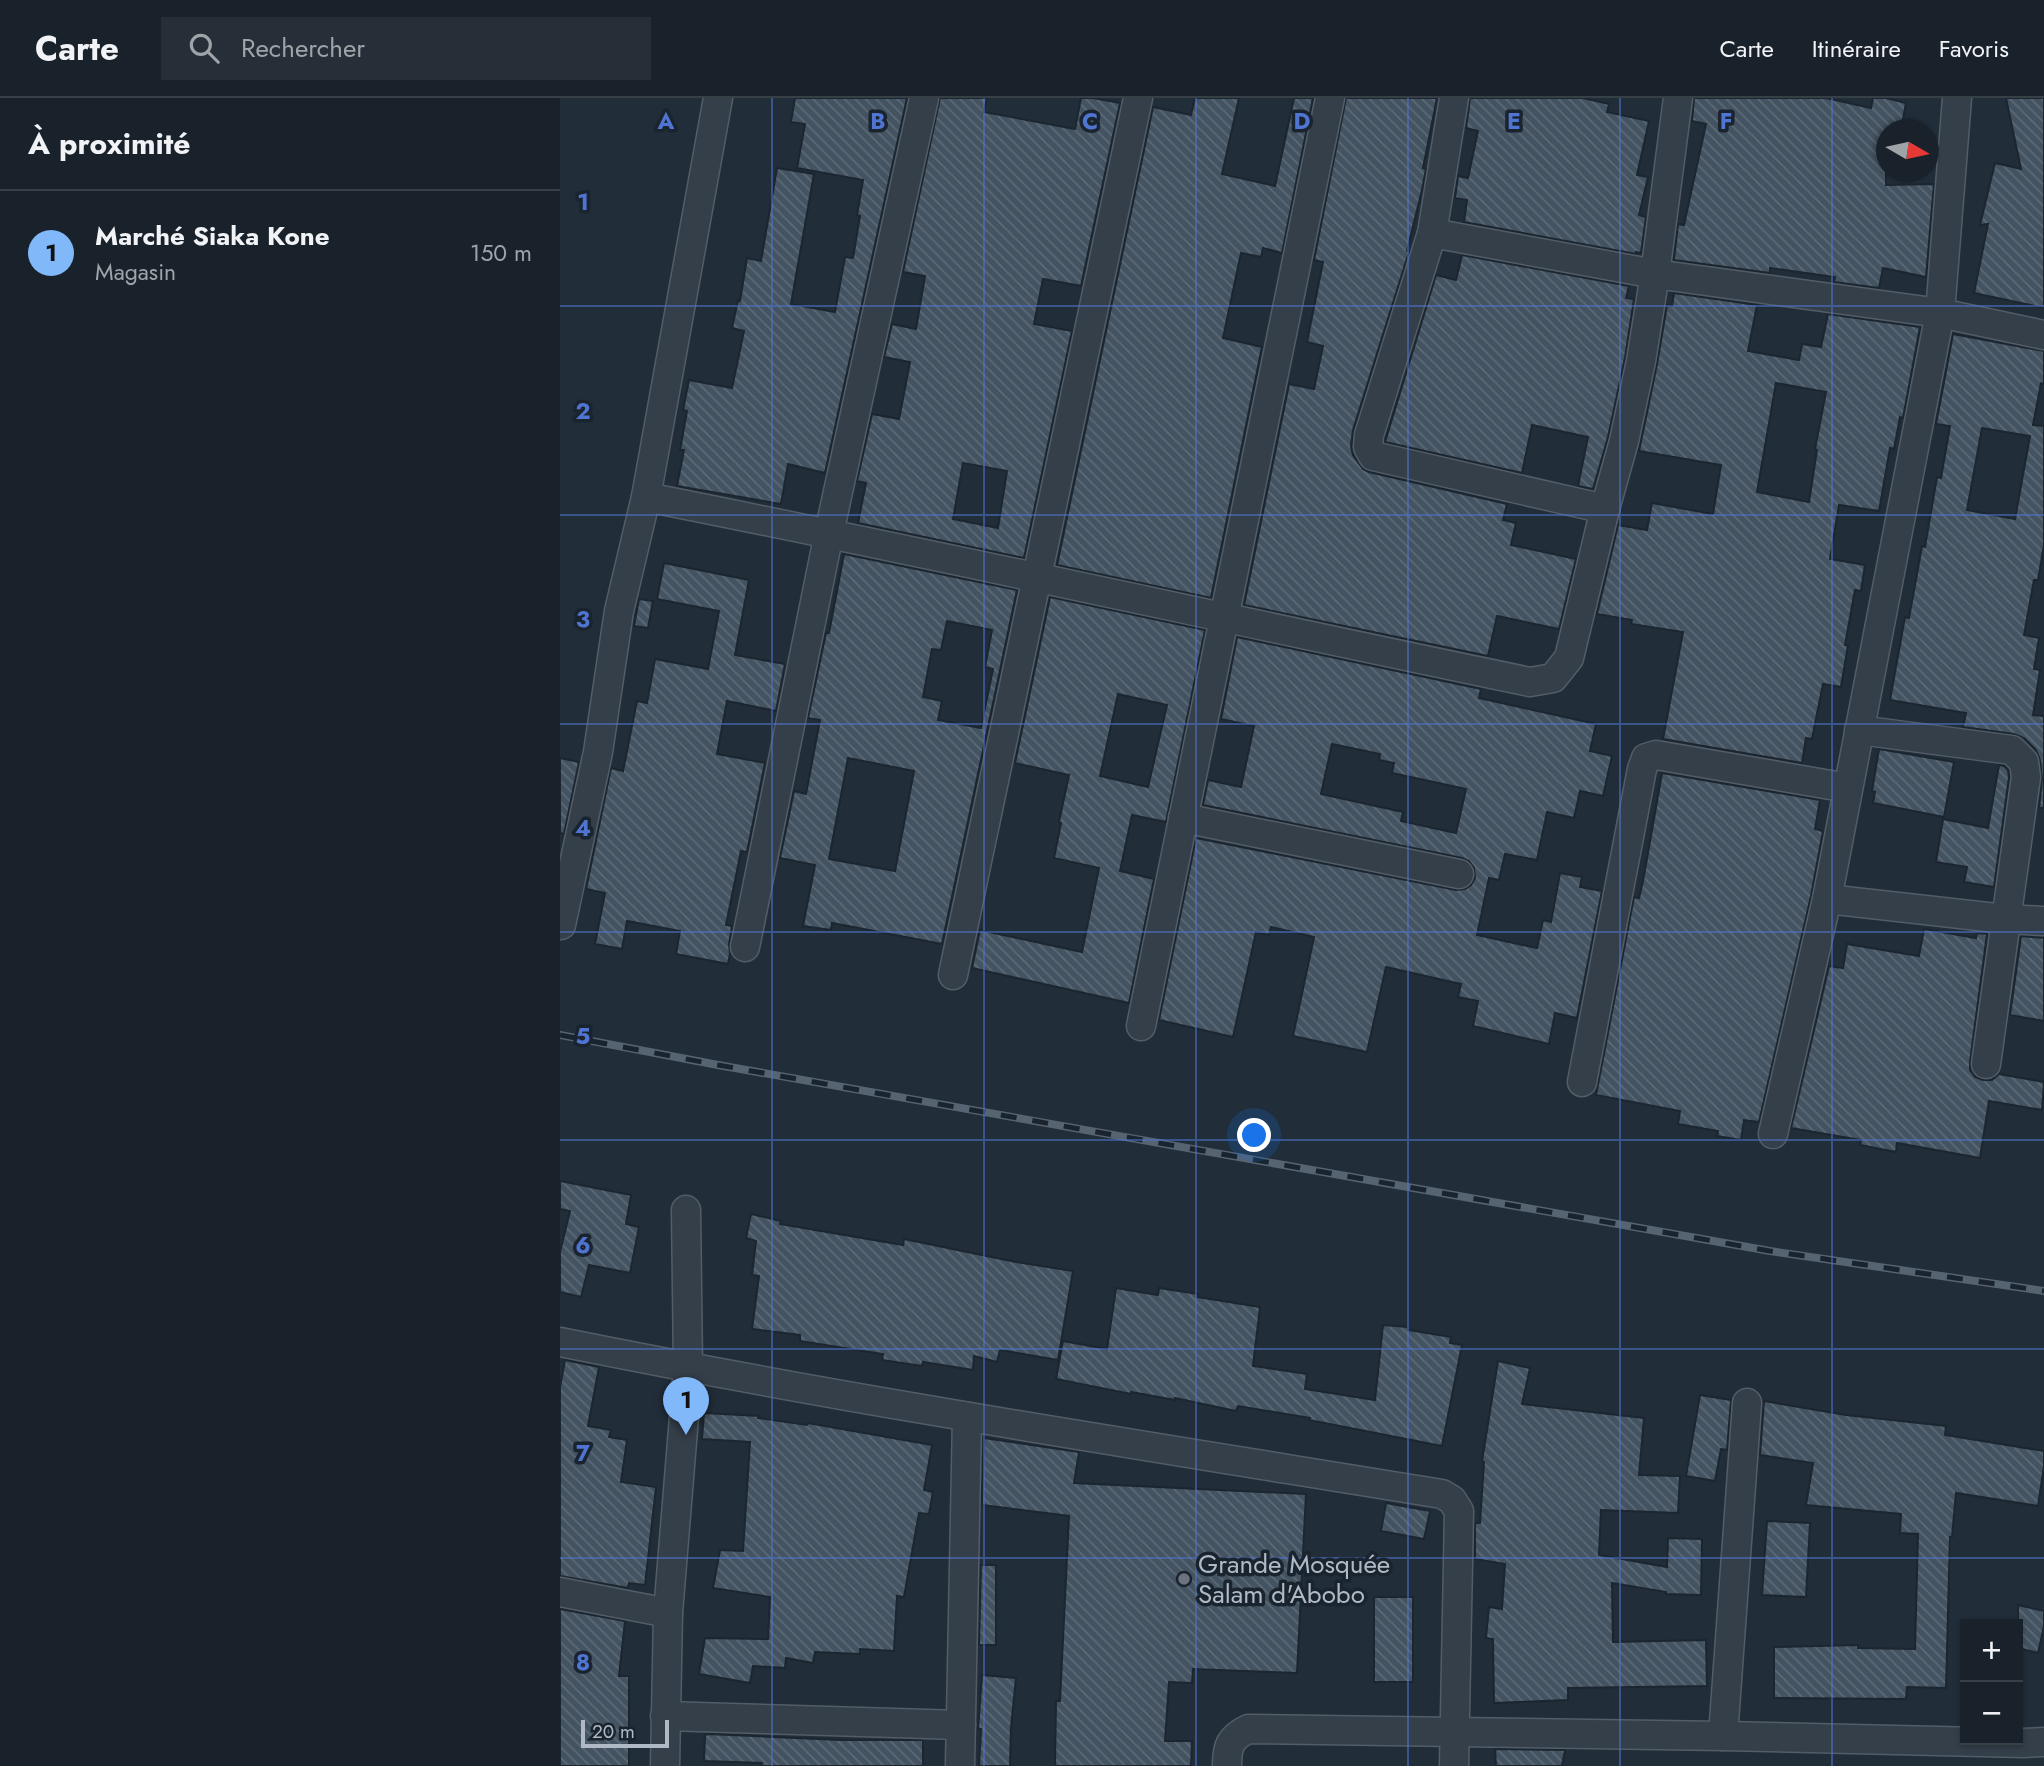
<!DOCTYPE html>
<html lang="fr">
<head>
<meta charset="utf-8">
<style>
	body { margin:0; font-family:Jost,sans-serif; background:#262f37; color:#f1f3f6 }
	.controls { position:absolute; right:21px; bottom:21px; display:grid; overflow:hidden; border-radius:0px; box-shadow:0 2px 5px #0004 }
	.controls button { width:63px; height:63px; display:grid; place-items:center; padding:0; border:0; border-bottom:2px solid #373f47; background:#19222b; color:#f1f3f6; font:35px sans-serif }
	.compass { position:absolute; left:1316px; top:21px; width:63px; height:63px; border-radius:50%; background:#19222b; box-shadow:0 2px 5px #0004; rotate:99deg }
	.scale { position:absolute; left:21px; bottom:18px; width:88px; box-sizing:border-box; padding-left:7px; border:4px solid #afbac6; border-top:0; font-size:19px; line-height:24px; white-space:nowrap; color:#afbac6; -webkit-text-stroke:5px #1a242e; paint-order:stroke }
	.you { position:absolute; left:695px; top:1038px; width:24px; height:24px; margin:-18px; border:5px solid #fff; border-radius:50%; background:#1a73e8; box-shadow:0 0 0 10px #1a73e833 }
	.badge { display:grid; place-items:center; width:46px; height:46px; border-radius:50%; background:#81b8f9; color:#111; font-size:23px; font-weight:700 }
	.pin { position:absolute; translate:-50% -58px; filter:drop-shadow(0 2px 4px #0008) }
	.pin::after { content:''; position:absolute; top:37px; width:24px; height:21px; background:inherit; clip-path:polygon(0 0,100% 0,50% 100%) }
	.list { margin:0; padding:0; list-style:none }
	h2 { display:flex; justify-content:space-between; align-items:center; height:91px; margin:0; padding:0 28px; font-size:30px }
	h2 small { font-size:23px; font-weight:400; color:#9fa4a9 }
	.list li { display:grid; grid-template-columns:46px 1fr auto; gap:21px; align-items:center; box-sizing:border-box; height:126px; padding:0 28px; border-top:2px solid #373f47 }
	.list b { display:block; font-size:26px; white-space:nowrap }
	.list p { margin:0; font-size:23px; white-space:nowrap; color:#9fa4a9 }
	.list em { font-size:23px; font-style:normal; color:#9fa4a9 }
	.icon { flex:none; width:38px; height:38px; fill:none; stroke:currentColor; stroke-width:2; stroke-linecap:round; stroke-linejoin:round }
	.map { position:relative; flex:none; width:1484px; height:1668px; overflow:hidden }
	header { display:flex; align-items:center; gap:42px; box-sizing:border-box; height:98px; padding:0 35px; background:#19222b; border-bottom:2px solid #373f47 }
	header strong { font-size:33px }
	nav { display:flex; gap:38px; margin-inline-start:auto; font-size:24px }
	.search { width:490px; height:63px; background:#262f37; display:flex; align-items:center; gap:18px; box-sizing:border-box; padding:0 24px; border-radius:0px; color:#9fa4a9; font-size:26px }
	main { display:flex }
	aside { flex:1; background:#19222b }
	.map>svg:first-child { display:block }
</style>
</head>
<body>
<header>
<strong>Carte</strong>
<div class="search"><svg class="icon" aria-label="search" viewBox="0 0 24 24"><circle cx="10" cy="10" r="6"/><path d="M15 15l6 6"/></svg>Rechercher</div>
<nav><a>Carte</a><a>Itinéraire</a><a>Favoris</a></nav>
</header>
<main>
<aside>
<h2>À proximité<small></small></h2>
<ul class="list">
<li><span class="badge">1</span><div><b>Marché Siaka Kone</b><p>Magasin</p></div><em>150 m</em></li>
</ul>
</aside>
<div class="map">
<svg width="1484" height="1668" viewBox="0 0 1484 1668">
	<defs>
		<pattern id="building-back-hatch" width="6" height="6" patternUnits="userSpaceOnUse" patternTransform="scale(1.75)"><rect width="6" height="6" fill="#445361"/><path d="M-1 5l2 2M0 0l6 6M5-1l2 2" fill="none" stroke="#5c6a76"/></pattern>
	</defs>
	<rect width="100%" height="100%" fill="#212d39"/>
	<g fill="url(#building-back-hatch)" stroke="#1c2630" stroke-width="2" fill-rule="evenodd">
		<path d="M235,0H347L265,375L228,366L221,406L117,388L124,352H120L127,313L123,312L129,282L172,290L184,233L172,230L178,202L180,203L187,160L201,163L217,70L254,76L231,206L275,214L285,159L293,160L300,118L297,117L303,82L237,70L245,26L231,24Z"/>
		<path d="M380,0H427L424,14L515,31L521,0H533L560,5L521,188L483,181L474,226L512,233L464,460L298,425L306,385L297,383L312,316L339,321L350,264L324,259L332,226L356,231L365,178L343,174ZM403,365L447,373L438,430L393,421Z"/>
		<path d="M635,0H679L662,76L715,88L734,0H753L722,155L703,150L701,159L681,155L663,240L702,249L651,500L497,467L593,9L631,17Z"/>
		<path d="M786,0H877L863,70L866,71L862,92L847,153L849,154L793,332L791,348L793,357L803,371L809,374L947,406L943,422L956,425L951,447L1016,461L999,531L937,518L928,558L684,507L729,286L754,291L763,248L747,244L763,164L754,162Z"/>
		<path d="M910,0H1023L1049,6L1047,14L1089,23L1077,77L1088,79L1079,117L1086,119L1081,155L1076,154V156L904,124L907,102L895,100L898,78L908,80L918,33L906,30Z"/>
		<path d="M1134,0H1266L1311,10L1313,0H1326L1346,5L1341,32H1326V87L1374,86L1366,179L1323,170L1319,190L1274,184L1275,179L1210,170V175L1114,162L1118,126L1124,127L1146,26L1132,23Z"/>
		<path d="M1446,0H1484V210L1414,195L1428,126L1420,127L1435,65L1461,71Z"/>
		<path d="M902,157L1069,188L1066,200L1074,201L1065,260L1048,339L1033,391L1018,388L1028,339L972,327L962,375L825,344L876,177L896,182Z"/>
		<path d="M1114,195L1197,207L1188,253L1239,262L1242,246L1261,249L1268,216L1360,229L1343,320L1340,319L1334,351L1330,350L1319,413L1279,407L1270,461L1305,467L1301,493L1295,492L1285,547H1288L1281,589L1263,586L1252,641L1246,640L1242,665L1103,641L1123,534L1071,526L1072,522L1037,516L1058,427L1087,432L1092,405L1153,416L1161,367L1079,353L1097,266L1107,207L1112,208ZM1216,285L1266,294L1255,351L1257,352L1249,404L1197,394Z"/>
		<path d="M1393,236L1484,253V286L1481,285L1473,327L1484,328V447L1478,482H1474L1464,537L1479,540L1474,571L1480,572L1473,617L1484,618V710H1479L1482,681L1480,662L1476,652L1464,640L1454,636L1403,629L1406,615L1330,602L1345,519L1349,520L1362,448L1365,449L1377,379L1381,380L1390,328L1376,326ZM1422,330L1470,338L1455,421L1407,412Z"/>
		<path d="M284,456L457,492L382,846L272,825L271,832L243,828L255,767L220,760L234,693L246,696L260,622L248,620L266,535H269ZM387,523L432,532L425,569L433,571L421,630L378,622L382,603L363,599L372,551L381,552ZM288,660L354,673L335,773L269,761Z"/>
		<path d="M104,465L189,482L175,557L225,566L216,613L167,603L157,656L205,665L187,754L181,753L166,827L172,828L169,846L170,856L168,866L116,856L120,833L67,823L62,851L35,846L45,795L26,791L51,670L63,673L77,603L87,605L95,561L148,571L159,513L97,501Z"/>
		<path d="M490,499L645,532L606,724L572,717L560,773L594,781L569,905L412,870L420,832L522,854L539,770L494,760L501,725L499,724L509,677L455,665ZM558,596L607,607L588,689L540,678Z"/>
		<path d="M79,501L93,503L88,530L74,528Z"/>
		<path d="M677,539L921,591L919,600L1036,626L1030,653L1052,658L1043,698L1020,693L1014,720L987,714L977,762L945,756L939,782L929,780L917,837L977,850L983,822L991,824L1000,775L1022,779L1020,789L1042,793L1017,920L995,915L989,946L913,928L918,903L898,899L901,886L826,869L807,954L733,938L754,839L711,829L709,837L696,834L673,939L599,922L636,740L896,792L905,791L911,787L915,780L914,770L909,763L902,760L643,707L648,682L681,689L694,628L661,621ZM772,646L820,656L819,662L834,665L832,675L906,691L896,735L841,723L843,714L761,696Z"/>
		<path d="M1319,651L1394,664L1384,719L1313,705L1315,694L1312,693Z"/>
		<path d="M0,660L19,664L4,736L0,735Z"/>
		<path d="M1439,667L1444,668L1448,672L1449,679L1434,789L1404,784L1407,769L1376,764L1383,721L1428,730Z"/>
		<path d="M1102,675L1260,702L1255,731L1263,733L1251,798L1199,1024L1184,1022L1181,1042L1157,1038L1158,1033L1118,1026L1120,1013L1036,997L1074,799L1079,800L1083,783Z"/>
		<path d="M1364,831L1416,840L1417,835L1427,836L1410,964V972L1415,979L1423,982H1432L1439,976L1484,984L1482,1012L1429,1003L1420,1060L1337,1045L1336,1054L1300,1047L1301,1042L1231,1030L1269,868L1283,870L1287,846L1359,858Z"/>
		<path d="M1461,838L1484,840V923L1450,917Z"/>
		<path d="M0,1083L71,1097L66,1126L79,1129L70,1175L29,1167L21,1199L0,1194V1154L10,1113L0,1111Z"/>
		<path d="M191,1116L221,1123L220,1126L343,1147L344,1141L456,1164L513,1173L498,1262L440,1252L437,1264L414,1258L413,1272L363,1264L362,1268L322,1262L323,1256L240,1243V1237L192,1231L199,1178L192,1177L196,1143L186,1140Z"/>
		<path d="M556,1190L598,1197L599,1190L638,1196L637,1199L700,1209L693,1268L747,1276L745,1291L815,1302L823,1227L848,1229V1232L891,1239L890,1245L902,1247L882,1348L749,1322L750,1320L678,1308L676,1313L615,1300V1302L571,1294V1296L496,1281L503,1243L547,1251Z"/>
		<path d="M5,1262L39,1269L28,1328L51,1332L49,1339L67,1342L61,1384L96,1389L85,1487L69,1485L68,1490L0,1478V1289Z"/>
		<path d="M938,1263L970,1270L962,1306L1084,1320L1079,1377L1120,1378L1118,1415L1041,1412L1039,1457L1107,1469L1108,1440L1142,1441L1141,1497L1106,1496V1494L1052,1485L1053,1544L1146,1542L1147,1588L1008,1590V1602L934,1605L933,1541L926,1540L929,1509L942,1511L945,1466L915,1461V1425H920L924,1364L922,1363Z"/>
		<path d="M1140,1297L1171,1302L1167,1352L1161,1351L1155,1383L1126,1378Z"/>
		<path d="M1204,1303L1286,1317L1386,1328L1385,1337L1484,1353V1368L1478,1408L1396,1395L1392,1439H1390L1386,1590L1347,1589L1346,1601L1214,1600V1549L1298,1547V1550L1355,1551L1358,1436L1340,1435L1341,1416L1246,1407L1253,1365L1200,1357Z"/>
		<path d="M144,1315L199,1318L198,1320L247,1327L248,1325L372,1347L364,1392L373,1394L369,1416L359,1415L344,1499L337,1498L334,1553L300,1551V1556L255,1554L253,1565L226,1560L225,1570L193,1568L190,1585L139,1576L145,1540L208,1541L210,1499L153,1490L160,1452L183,1453L190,1344L142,1341Z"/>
		<path d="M424,1340L519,1354L514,1385L746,1396L737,1575L633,1571L632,1585L609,1584L605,1643H632L631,1668H495L496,1603H500L509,1418L422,1407Z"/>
		<path d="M826,1405L870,1413L864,1441L821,1433Z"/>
		<path d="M1207,1423L1250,1425L1246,1499L1202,1497Z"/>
		<path d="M421,1467H436V1547H419Z"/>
		<rect x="814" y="1499" width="39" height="85"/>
		<path d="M1458,1507L1484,1513V1528L1478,1555L1458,1550Z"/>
		<path d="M0,1511L65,1523L59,1578H69V1668H0Z"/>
		<path d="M422,1577L456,1580L451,1630L450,1668H419L421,1631H418Z"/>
		<path d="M148,1636L280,1642H363V1668H201L202,1665L144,1663L145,1637Z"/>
		<path d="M935,1651L1005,1652L1002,1668H936Z"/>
	</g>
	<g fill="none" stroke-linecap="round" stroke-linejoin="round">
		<defs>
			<g id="street">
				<path d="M894,0L872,135L809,337L808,349L813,358L1045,411"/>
				<path d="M872,135L1095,176L1380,215L1484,237"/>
				<path d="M86,399C381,457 675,523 970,584L993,580L1009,560L1045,411L1064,343L1081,263L1095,176L1118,0"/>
				<path d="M1299,632L1452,652L1464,664L1466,679L1426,966"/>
				<path d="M623,720L899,776"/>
				<path d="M1267,801L1445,821L1484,823"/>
				<path d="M1,827L38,654L59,513L86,399L158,0"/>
				<path d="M185,849L269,435L364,0"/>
				<path d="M393,877L578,0"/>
				<path d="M581,928L770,0"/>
				<path d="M1022,984L1082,671L1086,660L1096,657L1288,690"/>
				<path d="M1213,1036L1267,801L1380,215L1397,0"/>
				<path d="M0,1244C292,1303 587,1348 882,1396L892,1402L899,1413L894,1668"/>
				<path d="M0,1494L108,1515"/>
				<path d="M105,1618L401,1627"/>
				<path d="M1163,1638L1187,1305"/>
				<path d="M105,1668L108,1515L128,1270L126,1112"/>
				<path d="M400,1668L407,1319"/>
				<path d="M667,1668C667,1648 670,1640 688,1631L1163,1638L1463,1645L1484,1644"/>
			</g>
		</defs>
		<use href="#street" stroke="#525d67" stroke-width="31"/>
		<use href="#street" stroke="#353f4a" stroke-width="28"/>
		<defs>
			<path id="rail" d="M0,937L158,967L1210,1153L1484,1193"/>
		</defs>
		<use href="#rail" stroke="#566371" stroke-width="8"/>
		<use href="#rail" stroke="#1a242e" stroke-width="5" stroke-dasharray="16" stroke-linecap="butt"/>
	</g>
	<path fill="none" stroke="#5074d2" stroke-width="2" stroke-opacity="0.55" d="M212,0V1668M424,0V1668M636,0V1668M848,0V1668M1060,0V1668M1272,0V1668M0,208H1484M0,417H1484M0,626H1484M0,834H1484M0,1042H1484M0,1251H1484M0,1460H1484"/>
	<circle fill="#6b7280" stroke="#1a242e" stroke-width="2.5" cx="624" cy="1481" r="7"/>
	<g text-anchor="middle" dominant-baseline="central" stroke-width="7" stroke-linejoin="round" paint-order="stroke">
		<g font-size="26" fill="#afbac6" stroke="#1a242e" text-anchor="start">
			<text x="638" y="1466">Grande Mosquée<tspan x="638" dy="30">Salam d'Abobo</tspan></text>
		</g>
	</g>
	<g font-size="23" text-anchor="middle" font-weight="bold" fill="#5074d2" stroke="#1a242e" stroke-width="7" stroke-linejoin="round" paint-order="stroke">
		<text x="106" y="31">A</text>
		<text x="318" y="31">B</text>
		<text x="530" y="31">C</text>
		<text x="742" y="31">D</text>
		<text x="954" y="31">E</text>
		<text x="1166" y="31">F</text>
		<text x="23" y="112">1</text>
		<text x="23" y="321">2</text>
		<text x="23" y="529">3</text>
		<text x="23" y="738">4</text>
		<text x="23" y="946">5</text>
		<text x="23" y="1155">6</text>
		<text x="23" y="1363">7</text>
		<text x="23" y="1572">8</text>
	</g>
</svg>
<div class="controls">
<button>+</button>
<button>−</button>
</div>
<svg class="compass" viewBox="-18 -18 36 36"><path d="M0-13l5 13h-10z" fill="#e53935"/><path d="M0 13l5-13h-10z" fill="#9fa4a9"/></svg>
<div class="scale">20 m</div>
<div class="you"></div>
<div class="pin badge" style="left:126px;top:1337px">1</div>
</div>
</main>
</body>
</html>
